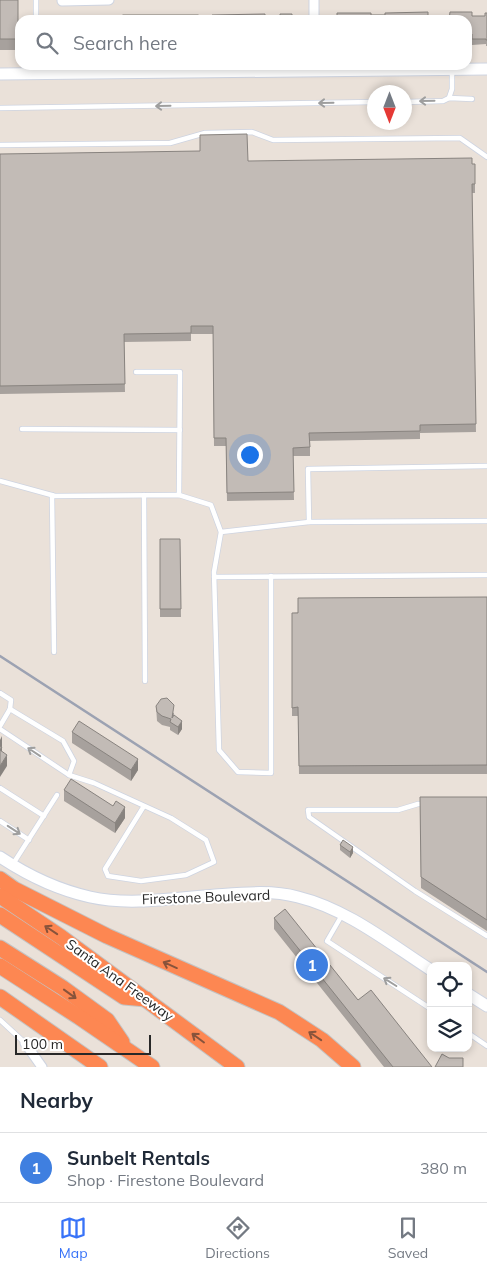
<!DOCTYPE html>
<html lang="en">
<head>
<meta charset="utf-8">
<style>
	body { margin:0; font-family:Mulish,sans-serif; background:#f6f6f7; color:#1f2937 }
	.controls { position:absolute; right:15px; bottom:15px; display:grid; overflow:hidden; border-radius:10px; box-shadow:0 2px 8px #0003 }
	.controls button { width:45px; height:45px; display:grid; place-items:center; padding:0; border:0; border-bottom:1px solid #e0e1e3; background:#fff; color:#1f2937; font:25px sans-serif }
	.compass { position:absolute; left:367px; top:85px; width:45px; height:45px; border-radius:50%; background:#fff; box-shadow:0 2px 8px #0003; rotate:180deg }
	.scale { position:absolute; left:15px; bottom:12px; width:136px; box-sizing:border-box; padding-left:5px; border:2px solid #282828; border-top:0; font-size:14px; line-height:18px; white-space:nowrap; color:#282828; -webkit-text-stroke:4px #fff; paint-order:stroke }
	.you { position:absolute; left:249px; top:454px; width:18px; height:18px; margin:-12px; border:4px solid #fff; border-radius:50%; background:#1a73e8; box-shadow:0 0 0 8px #1a73e833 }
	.badge { display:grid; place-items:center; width:32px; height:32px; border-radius:50%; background:#3873f8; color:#fff; font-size:16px; font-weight:700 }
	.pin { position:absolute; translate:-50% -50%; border:2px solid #fff; box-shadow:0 1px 5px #0006 }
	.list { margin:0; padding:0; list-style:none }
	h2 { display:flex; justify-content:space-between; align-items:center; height:65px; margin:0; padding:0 20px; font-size:21px }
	h2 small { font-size:16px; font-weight:400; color:#747a83 }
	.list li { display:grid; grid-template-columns:32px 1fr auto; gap:15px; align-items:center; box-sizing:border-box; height:70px; padding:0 20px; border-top:1px solid #e0e1e3 }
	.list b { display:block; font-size:19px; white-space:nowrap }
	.list p { margin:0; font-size:16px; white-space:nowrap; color:#747a83 }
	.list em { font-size:16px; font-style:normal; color:#747a83 }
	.icon { flex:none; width:28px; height:28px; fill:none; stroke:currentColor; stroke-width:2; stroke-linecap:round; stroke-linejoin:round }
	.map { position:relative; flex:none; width:487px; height:1067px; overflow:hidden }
	.search { position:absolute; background:#fff; box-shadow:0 2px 8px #0003; left:15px; right:15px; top:15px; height:55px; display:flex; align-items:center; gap:12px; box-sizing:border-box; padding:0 18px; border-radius:15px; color:#747a83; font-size:19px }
	.sheet { height:135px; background:#fff }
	nav { display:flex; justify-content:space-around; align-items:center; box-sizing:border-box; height:70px; border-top:1px solid #e0e1e3; background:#fff; font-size:14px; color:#747a83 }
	nav a { display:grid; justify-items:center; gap:2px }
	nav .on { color:#3873f8 }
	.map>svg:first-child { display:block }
</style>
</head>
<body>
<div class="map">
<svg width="487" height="1067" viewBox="0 0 487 1067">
	<rect width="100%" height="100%" fill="#eae1d9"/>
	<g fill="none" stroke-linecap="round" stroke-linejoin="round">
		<defs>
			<g id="lane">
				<path d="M36,0V20"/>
				<path d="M449,98L452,89V70"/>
				<path d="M404,102L443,101L449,98L472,99"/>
				<path d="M0,108L374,102"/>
				<path d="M0,145L170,143L205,133L252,132L273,140L460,138L487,157"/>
				<path d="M136,372H180L179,495"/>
				<path d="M22,429L180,430"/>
				<path d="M0,481L55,496L179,495L211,505L221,532L214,572L219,750L238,772L271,773V576"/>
				<path d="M52,495L54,652"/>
				<path d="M144,495L145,681"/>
				<path d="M309,522L308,469L487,466"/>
				<path d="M221,532L309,522L487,521"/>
				<path d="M214,577L487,575"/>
				<path d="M0,693L11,700L10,709L0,726"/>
				<path d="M10,709L63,741L74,761L69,775"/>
				<path d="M0,729L69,775L94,783L171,818L206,840L214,862L186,875L141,881L108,876L105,869L144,806"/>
				<path d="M0,788L44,816"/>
				<path d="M425,804H418L398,810H308L309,817L415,891L487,936"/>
				<path d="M0,821L29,840"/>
				<path d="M13,864L57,795"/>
				<path d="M342,915L327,941L431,1009"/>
				<path d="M0,1020L25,1043"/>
				<path d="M468,1033L487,1046"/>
			</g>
			<g id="street">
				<path d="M314,0V20"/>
				<path d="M62,1L109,0"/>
				<path d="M25,1043L42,1067"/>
			</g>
			<g id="secondary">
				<path d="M0,74L487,69"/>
				<path d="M0,857C27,875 59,890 90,897C129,906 176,898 215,895C243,893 271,890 298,897C347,909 389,943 431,970"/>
				<path d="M468,994L487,1006"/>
			</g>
			<g id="highway">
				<path d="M0,879L14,889L107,936L279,1012L322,1040L353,1067"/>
				<path d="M0,896L61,937L237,1067"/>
				<path d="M0,915L124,997L146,999"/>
				<path d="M0,948L63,988L107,1020L122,1042"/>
				<path d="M0,966L79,1017L152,1067"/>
				<path d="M0,997L100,1067"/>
			</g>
		</defs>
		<use href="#lane" stroke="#ced4e1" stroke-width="6"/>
		<use href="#street" stroke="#ced4e1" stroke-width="11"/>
		<use href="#secondary" stroke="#ced4e1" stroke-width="13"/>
		<use href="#highway" stroke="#c3c3c3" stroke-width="17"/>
		<use href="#lane" stroke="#fff" stroke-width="4.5"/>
		<use href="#street" stroke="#fff" stroke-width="9"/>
		<use href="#secondary" stroke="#fff" stroke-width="11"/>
		<use href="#highway" stroke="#fd8752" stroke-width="15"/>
		<path stroke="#9ca2b2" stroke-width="2.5" d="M0,656L487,972"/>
	</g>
	<g fill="#a7a19d">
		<rect x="0" y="0" width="18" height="50"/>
		<path d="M487,13V46H486V44L472,45V40H467V20L472,16H485Z"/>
		<path d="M0,154L248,161L475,164V193H472L476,432L420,433V439L310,441V456H293L294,500L227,501L226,446H214L213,334H191V341L124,342L125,392L0,394Z"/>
		<path d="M160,539H180L181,617H160Z"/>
		<path d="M487,597V774H299L298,716H292V613Z"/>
		<path d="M156,706L174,713V715L182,729L178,735L170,730V727L162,725L157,721Z"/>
		<path d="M72,732L138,770L131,781L72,743Z"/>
		<path d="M64,790L125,818L115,833L64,801Z"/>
		<path d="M420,797H487V931L421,888Z"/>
		<path d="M340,845L353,853L350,858L340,850Z"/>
		<path d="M274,918L358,1000L432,1067H384L274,929Z"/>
	</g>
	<g fill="#88837f">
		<path d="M182,721V729L178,735V727Z"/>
		<path d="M2,736V758L0,761V740Z"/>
		<path d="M7,755V766L0,777V766Z"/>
		<path d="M138,759V770L131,781V770Z"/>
		<path d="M125,807V818L115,833V823Z"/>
		<path d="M353,847V853L350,858V852Z"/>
	</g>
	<g fill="#c2bbb6" stroke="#88837f">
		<rect x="0" y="0" width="18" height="39"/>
		<path d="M428,12V20H432H334V17H337V13H371V15H385V13Z"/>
		<path d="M450,12H472V16H485V13H487V40H486V39H472V34H467V20H449Z"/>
		<path d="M265,14V20H212V15Z"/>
		<path d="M280,14H292V17H294V20H280Z"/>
		<rect x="123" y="15" width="75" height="5"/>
		<path d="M55,16L78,18V16H87V20H55Z"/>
		<rect x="100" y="16" width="9" height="4"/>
		<path d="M247,134L248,161L472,158V164H475V184H472L476,424L420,425V431L309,433L310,447L293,448L294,492L227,493L226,438H214L213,326H191V333L124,334L125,384L0,386V154L200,151V135Z"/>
		<path d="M160,539H180L181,609H160Z"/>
		<path d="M487,597V765L299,766L298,707L292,708V613H298V598Z"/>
		<path d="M167,698L174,705L172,718L174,715L182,721L178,727L170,722L171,719L162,716L157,712L156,706L161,699Z"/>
		<path d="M79,721L138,759L131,770L72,732Z"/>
		<path d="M0,746L2,747L0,750L7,755L0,766Z"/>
		<path d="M71,779L113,806L116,801L125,807L115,823L64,790Z"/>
		<path d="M420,797H487V920L421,877Z"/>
		<path d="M343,840L353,847L350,852L340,845Z"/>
		<path d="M285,909L358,1000L371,990L432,1067H393L274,918Z"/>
		<path d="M442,1054L449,1058H463V1067H435Z"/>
	</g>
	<defs><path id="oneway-shaft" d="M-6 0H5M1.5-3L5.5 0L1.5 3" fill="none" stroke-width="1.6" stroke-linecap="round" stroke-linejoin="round" transform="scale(1.25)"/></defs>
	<g stroke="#9e9e9e">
		<use href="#oneway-shaft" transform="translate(427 101) rotate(179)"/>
		<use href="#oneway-shaft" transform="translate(326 103) rotate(179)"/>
		<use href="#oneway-shaft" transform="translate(163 106) rotate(179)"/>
		<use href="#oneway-shaft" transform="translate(34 752) rotate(-146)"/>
		<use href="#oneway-shaft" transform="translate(14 830) rotate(33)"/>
		<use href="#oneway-shaft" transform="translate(390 982) rotate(-148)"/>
	</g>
	<g stroke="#88533b">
		<use href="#oneway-shaft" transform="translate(51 930) rotate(-146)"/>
		<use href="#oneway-shaft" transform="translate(170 965) rotate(-156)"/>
		<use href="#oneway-shaft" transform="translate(70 994) rotate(36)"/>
		<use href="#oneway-shaft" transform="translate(315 1036) rotate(-146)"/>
		<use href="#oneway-shaft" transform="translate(198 1038) rotate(-143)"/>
	</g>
	<g text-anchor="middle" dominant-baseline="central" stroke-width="4" stroke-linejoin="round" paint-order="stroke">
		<g font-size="14" fill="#282828" stroke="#fff">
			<text transform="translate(206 897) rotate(-2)">Firestone Boulevard</text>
			<text transform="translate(120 980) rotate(36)">Santa Ana Freeway</text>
		</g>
	</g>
</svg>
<div class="controls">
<button><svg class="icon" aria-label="locate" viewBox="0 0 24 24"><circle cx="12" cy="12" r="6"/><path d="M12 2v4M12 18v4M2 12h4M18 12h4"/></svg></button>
<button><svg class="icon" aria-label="layers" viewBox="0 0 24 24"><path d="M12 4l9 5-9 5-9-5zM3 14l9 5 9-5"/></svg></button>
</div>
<svg class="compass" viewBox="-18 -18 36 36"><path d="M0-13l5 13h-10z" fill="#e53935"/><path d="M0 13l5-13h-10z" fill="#747a83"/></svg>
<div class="scale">100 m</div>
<div class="you"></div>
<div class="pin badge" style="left:312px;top:965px;background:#3f7fe0">1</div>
<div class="search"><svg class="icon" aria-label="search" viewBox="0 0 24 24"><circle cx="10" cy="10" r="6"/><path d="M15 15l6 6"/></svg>Search here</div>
</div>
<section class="sheet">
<h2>Nearby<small></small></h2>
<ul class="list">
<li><span class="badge" style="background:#3f7fe0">1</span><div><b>Sunbelt Rentals</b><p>Shop · Firestone Boulevard</p></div><em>380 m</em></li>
</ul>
</section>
<nav>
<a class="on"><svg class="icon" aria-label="map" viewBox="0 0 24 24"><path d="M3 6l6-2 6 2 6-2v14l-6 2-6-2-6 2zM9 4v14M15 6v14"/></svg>Map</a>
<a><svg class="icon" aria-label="directions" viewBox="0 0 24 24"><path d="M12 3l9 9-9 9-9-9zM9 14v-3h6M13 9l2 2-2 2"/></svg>Directions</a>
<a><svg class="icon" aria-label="saved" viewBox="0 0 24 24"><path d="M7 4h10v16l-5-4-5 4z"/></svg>Saved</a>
</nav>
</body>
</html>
